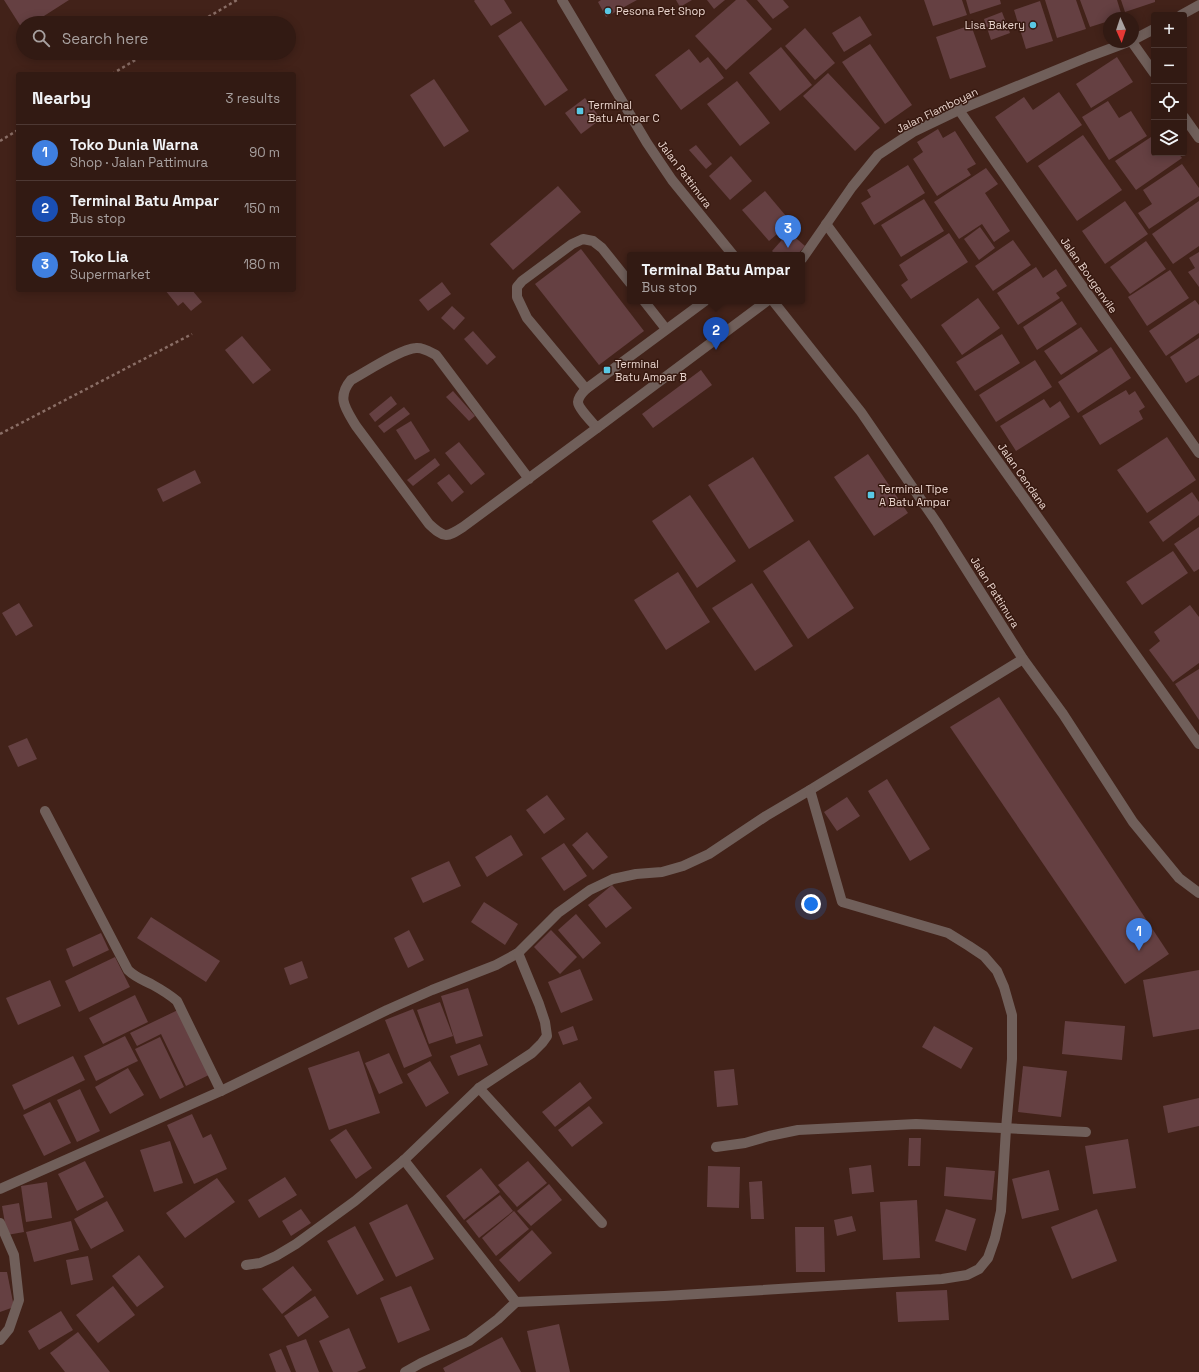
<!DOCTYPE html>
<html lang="en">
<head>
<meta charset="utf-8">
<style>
	body { margin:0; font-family:"Space Grotesk",sans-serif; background:#3a231c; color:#f1f3f6 }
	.controls { position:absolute; right:12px; top:12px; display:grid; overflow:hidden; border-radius:4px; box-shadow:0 2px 10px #0003 }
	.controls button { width:36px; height:36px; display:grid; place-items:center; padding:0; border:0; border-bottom:1px solid #4d3833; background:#321a13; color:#f1f3f6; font:20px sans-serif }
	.compass { position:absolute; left:1103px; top:12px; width:36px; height:36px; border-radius:50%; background:#321a13; box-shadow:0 2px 10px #0003; rotate:177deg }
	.you { position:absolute; left:811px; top:904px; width:14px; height:14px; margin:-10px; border:3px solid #fff; border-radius:50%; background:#1a73e8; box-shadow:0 0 0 6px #1a73e833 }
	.badge { display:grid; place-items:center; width:26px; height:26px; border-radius:50%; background:#8bbbb9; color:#fff; font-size:13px; font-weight:700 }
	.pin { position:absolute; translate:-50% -33px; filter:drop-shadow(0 1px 2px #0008) }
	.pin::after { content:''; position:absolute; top:21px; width:14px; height:12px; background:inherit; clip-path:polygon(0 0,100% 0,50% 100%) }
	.popup { position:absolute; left:627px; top:252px; width:178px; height:52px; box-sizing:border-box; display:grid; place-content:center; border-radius:4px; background:#321a13; filter:drop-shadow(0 1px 3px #0005); font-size:13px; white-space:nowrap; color:#a8a1a0 }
	.popup b { font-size:15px; color:#f1f3f6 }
	.popup::after { content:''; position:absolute; left:50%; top:100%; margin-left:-8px; border:8px solid transparent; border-top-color:#321a13 }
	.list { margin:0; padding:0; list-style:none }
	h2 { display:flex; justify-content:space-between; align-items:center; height:52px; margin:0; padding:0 16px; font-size:17px }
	h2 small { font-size:13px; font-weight:400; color:#a8a1a0 }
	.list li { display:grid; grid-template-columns:26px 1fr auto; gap:12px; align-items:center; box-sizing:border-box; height:56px; padding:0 16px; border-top:1px solid #4d3833 }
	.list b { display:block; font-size:15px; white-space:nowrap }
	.list p { margin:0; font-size:13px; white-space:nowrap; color:#a8a1a0 }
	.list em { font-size:13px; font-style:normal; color:#a8a1a0 }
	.icon { flex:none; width:22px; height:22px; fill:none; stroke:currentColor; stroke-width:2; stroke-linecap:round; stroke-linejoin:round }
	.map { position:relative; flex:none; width:1199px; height:1372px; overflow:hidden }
	.search { position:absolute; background:#321a13; box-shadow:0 2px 10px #0003; left:16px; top:16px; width:280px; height:44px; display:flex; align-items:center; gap:10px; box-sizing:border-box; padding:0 14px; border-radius:22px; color:#a8a1a0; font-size:15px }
	.panel { position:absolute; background:#321a13; box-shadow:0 2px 10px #0003; left:16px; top:72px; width:280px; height:220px; border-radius:4px }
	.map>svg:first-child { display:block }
</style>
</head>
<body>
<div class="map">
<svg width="1199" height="1372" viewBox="0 0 1199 1372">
	<rect width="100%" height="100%" fill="#422219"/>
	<g fill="#654042">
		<path d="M4,0H69L33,23H23V30Z"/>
		<path d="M475,0H504L512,13L491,26L474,1Z"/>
		<path d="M601,0H637L606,17L598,2Z"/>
		<path d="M676,0H692L680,7Z"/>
		<path d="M707,0H725L714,9Z"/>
		<path d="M736,0H746L772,29L726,70L695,36Z"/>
		<path d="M757,0H783L789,7L773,19Z"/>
		<path d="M924,0H962L967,15L933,26Z"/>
		<path d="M966,0H1000L1001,4L970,14Z"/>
		<path d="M1045,0H1076L1086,29L1057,38Z"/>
		<path d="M1080,0H1117L1122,16L1117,18H1109V21L1090,27Z"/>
		<path d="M1121,0H1155V2L1125,12Z"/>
		<path d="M1040,1L1053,41L1026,49L1014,10Z"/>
		<path d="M1002,12L1010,33L991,40L984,19Z"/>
		<path d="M860,16L872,35L844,52L832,33Z"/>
		<path d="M521,21L568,90L545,106L498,36Z"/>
		<path d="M971,25L986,67L950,79L936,37Z"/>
		<path d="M805,28L835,63L815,80L785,46Z"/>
		<path d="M870,44L912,105L885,124L842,62Z"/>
		<path d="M781,47L812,85L780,111L749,73Z"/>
		<path d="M689,49L700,63L708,57L724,78L681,110L655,75Z"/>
		<path d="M1117,57L1133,82L1091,108L1076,84Z"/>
		<path d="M828,73L880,128L855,151L803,96Z"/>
		<path d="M434,79L469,131L444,147L410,95Z"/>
		<path d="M737,81L770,123L740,146L707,104Z"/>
		<path d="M1059,92L1082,125L1027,163L995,117L1024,97L1033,110Z"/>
		<path d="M585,98L601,119L581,134L565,113Z"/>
		<path d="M1108,101L1119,118L1131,111L1147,136L1109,160L1082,117Z"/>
		<path d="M938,129L943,138L955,131L976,164L967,169L971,175L937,196L913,159L923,152L917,142Z"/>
		<path d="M1083,135L1122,190L1077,221L1038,166Z"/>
		<path d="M1154,135V153H1178L1182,158L1136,190L1115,161Z"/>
		<path d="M696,145L712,164L706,169L689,150Z"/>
		<path d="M731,156L752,181L730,200L709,176Z"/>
		<path d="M1182,164L1199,188V196L1149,229L1138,213L1152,204L1143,190Z"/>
		<path d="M908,165L925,193L874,225L861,203L871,197L867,190Z"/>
		<path d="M986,168L998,184L985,193L1010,231L994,242L982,224L959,239L934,202Z"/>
		<path d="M558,186L581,212L513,270L490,244Z"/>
		<path d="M765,191L791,222L769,241L742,210Z"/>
		<path d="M924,199L944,231L901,257L881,225Z"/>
		<path d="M1125,201L1148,234L1105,264L1082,231Z"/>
		<path d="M1199,201V246L1173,264L1152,234Z"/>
		<path d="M980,227L995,248L979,260L964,239Z"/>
		<path d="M789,232L805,246L797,255H776L772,251Z"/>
		<path d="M949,233L968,262L911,299L901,285L908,280L899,265Z"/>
		<path d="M1013,240L1031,265L993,291L975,266Z"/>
		<path d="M1146,241L1166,269L1130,294L1110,267Z"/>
		<path d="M581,249L644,331L599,365L535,284Z"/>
		<path d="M1199,252V287L1188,272L1195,268L1189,258Z"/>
		<path d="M1036,267L1043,278L1056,269L1067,286L1056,293L1060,298L1018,325L997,293Z"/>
		<path d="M1170,270L1189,298L1147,326L1128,297Z"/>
		<path d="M442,282L451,294L428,311L419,300Z"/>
		<path d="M165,290H192L202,302L191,311L183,302L178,306Z"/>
		<path d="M978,298L1000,328L962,355L941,325Z"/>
		<path d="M1195,300L1199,305V333L1166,356L1149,331Z"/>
		<path d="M1062,301L1077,324L1037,350L1023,327Z"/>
		<path d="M452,306L465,318L454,330L441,318Z"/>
		<path d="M1081,327L1098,351L1061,375L1044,351Z"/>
		<path d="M473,331L496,357L487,365L464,339Z"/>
		<path d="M1002,334L1020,363L975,391L956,362Z"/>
		<path d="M242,336L271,370L253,384L225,350Z"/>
		<path d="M1199,338V375L1186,383L1170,357Z"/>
		<path d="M1111,347L1131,378L1078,413L1058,382Z"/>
		<path d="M1035,360L1052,387L996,422L979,395Z"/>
		<path d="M701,370L712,385L653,428L642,414Z"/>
		<path d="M1126,390L1129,395L1135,391L1145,407L1139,411L1143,419L1100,445L1082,416Z"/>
		<path d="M453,391L475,416L469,421L446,397Z"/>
		<path d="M391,396L397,404L375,422L369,414Z"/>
		<path d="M1044,399L1050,408L1060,401L1070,417L1016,451L1000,426Z"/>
		<path d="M404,407L410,414L384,433L378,426Z"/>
		<path d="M411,421L430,451L415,460L396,430Z"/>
		<path d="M1167,437L1196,480L1147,513L1117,470Z"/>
		<path d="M459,442L485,474L471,485L445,453Z"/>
		<path d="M868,454L908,513L874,536L834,477Z"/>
		<path d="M753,457L794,521L749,549L708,485Z"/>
		<path d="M435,458L440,465L413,486L407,480Z"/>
		<path d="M195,470L201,483L163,502L157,489Z"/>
		<path d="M449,474L464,492L452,502L437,483Z"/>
		<path d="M1192,492L1199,502V515L1163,542L1149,522Z"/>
		<path d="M690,495L736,561L697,588L652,521Z"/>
		<path d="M1199,527V569L1194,572L1174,544Z"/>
		<path d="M809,540L854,608L808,639L763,571Z"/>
		<path d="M1173,551L1188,573L1142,605L1126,582Z"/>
		<path d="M678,572L710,622L666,650L634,600Z"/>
		<path d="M752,583L793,646L755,671L712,608Z"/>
		<path d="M19,603L33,626L16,636L2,613Z"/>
		<path d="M1190,605L1199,617V663L1173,682L1149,650L1160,641L1154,632Z"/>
		<path d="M1199,669V720L1175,684Z"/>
		<path d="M999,697L1169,954L1125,984L950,727Z"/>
		<path d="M27,738L37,759L18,767L8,746Z"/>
		<path d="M887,779L930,849L910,861L868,791Z"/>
		<path d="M547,795L565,819L544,834L526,810Z"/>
		<path d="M847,797L860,816L837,831L824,812Z"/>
		<path d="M587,832L608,857L593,870L572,845Z"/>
		<path d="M511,835L523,855L487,877L475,857Z"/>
		<path d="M564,843L587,876L564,891L541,858Z"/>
		<path d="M449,861L461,886L423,903L411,878Z"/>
		<path d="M612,885L632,908L606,928L588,905Z"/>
		<path d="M484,902L518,924L505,945L471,922Z"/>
		<path d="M576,914L601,943L583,959L558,930Z"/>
		<path d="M151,917L220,961L206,982L137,938Z"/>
		<path d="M409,930L424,960L408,968L394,938Z"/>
		<path d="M551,930L577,957L560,974L534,947Z"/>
		<path d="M101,933L109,950L73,967L66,949Z"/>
		<path d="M115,957L130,987L79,1012L65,981Z"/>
		<path d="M302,961L308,978L290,985L284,968Z"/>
		<path d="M580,969L593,1000L561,1013L548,982Z"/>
		<path d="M1199,970V1029L1153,1037L1143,980Z"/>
		<path d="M50,980L61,1006L18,1025L6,998Z"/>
		<path d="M468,988L483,1036L456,1044L441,996Z"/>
		<path d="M135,995L148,1022L103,1044L89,1018Z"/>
		<path d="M440,1002L453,1036L429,1044L417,1010Z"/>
		<path d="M180,1009L211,1074L186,1086L161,1034L137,1046L130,1033Z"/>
		<path d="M413,1009L432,1056L404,1068L385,1020Z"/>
		<path d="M1065,1021L1125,1026L1122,1060L1062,1054Z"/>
		<path d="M573,1026L578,1040L563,1045L558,1032Z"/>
		<path d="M934,1026L973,1048L961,1069L922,1047Z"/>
		<path d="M125,1036L138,1061L96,1081L84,1056Z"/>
		<path d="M160,1037L184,1087L160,1099L135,1049Z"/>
		<path d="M480,1044L488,1065L458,1076L450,1056Z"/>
		<path d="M359,1051L380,1113L329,1130L308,1068Z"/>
		<path d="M389,1053L403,1083L379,1094L365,1063Z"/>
		<path d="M73,1056L85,1080L24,1110L12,1085Z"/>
		<path d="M430,1061L449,1093L426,1107L407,1074Z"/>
		<path d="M1023,1066L1067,1071L1061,1117L1018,1112Z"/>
		<path d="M128,1068L144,1095L110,1114L95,1087Z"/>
		<path d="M734,1069L738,1105L717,1107L714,1071Z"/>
		<path d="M580,1082L592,1098L555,1127L542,1112Z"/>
		<path d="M80,1089L100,1131L77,1142L57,1100Z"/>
		<path d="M1199,1098V1126L1168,1133L1163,1106Z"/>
		<path d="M50,1102L71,1143L44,1156L23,1115Z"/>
		<path d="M589,1106L603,1123L572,1147L558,1130Z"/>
		<path d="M192,1114L203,1138L211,1134L227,1169L194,1184L167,1125Z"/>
		<path d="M346,1129L372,1168L356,1179L330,1140Z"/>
		<path d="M909,1138H921L920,1166H908Z"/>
		<path d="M1128,1139L1136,1188L1093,1194L1085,1146Z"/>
		<path d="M170,1141L183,1183L154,1192L140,1150Z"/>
		<path d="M85,1161L104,1197L77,1211L58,1174Z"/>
		<path d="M528,1161L547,1183L517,1207L498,1185Z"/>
		<path d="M871,1165L874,1192L852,1194L849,1168Z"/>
		<path d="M708,1166L740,1167L739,1208L707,1207Z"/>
		<path d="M946,1167L995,1171L992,1200L944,1196Z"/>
		<path d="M481,1168L500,1192L464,1220L446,1196Z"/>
		<path d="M1049,1170L1059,1210L1022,1219L1012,1179Z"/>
		<path d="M285,1177L297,1195L259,1218L248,1200Z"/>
		<path d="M217,1178L235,1202L185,1238L166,1213Z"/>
		<path d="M762,1181L764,1219H751L749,1182Z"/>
		<path d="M47,1182L52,1218L26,1222L21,1186Z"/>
		<path d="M549,1184L562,1200L531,1226L517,1211Z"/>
		<path d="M500,1195L513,1211L479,1238L466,1221Z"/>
		<path d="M917,1200L920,1258L883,1260L880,1202Z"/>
		<path d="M107,1201L124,1231L91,1249L74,1219Z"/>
		<path d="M19,1203L24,1232L7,1235L2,1206Z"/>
		<path d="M407,1204L434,1259L396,1277L369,1223Z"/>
		<path d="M301,1209L311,1223L291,1236L282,1221Z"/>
		<path d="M946,1209L976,1219L966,1251L935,1241Z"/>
		<path d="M1097,1209L1117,1261L1072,1279L1051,1227Z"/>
		<path d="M514,1211L529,1229L496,1256L482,1238Z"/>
		<path d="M852,1216L856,1231L837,1236L834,1220Z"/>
		<path d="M71,1221L79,1250L34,1262L26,1232Z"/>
		<path d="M355,1226L384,1280L357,1295L327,1241Z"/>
		<path d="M795,1227H824L825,1272H796Z"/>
		<path d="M532,1230L552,1253L519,1282L499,1260Z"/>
		<path d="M139,1255L164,1287L137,1307L112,1276Z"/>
		<path d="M88,1256L93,1280L71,1285L66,1260Z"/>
		<path d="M293,1266L312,1290L282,1314L262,1289Z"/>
		<path d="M0,1272H7L14,1307L0,1312Z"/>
		<path d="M113,1286L135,1315L98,1343L76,1315Z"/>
		<path d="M411,1286L430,1330L398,1343L380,1298Z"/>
		<path d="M947,1290L949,1320L898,1322L896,1292Z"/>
		<path d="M315,1296L329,1317L298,1337L284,1316Z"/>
		<path d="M61,1311L73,1330L39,1350L28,1331Z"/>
		<path d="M559,1324L570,1372H536L527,1331Z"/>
		<path d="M349,1328L366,1368L357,1372H333L319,1341Z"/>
		<path d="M78,1332L110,1372H65L50,1353Z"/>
		<path d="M502,1337L521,1372H445L443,1368Z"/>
		<path d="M306,1339L319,1372H296L286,1346Z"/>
		<path d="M281,1349L291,1372H276L269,1354Z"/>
	</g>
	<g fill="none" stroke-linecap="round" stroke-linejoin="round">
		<g stroke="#8a6e66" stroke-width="2.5" stroke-dasharray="3 3" stroke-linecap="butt">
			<path d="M198,23L237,0"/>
			<path d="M112,74L147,53"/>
			<path d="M0,141L18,130"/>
			<path d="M0,434L192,334"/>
		</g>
		<g stroke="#705f5a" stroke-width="10">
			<path d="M562,0L647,143L672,180L733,255"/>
			<path d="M1181,15L1199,5"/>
			<path d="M1133,40L1154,29"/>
			<path d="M1132,42L1154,73"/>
			<path d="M959,110L1199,453"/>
			<path d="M1184,117L1199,138"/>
			<path d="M826,224L919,350L1199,744"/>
			<path d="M802,259L852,187L878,155L913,132L959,110L1088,57L1128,42"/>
			<path d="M644,301L666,329"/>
			<path d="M705,301L586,389C583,392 578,397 578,402C578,408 593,423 597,428L767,301"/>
			<path d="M773,301L861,412L937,523L1023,659L1063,714L1133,822L1179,878L1199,893"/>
			<path d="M586,389L527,318L517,297V287L522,281L572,244L583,239L593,241L602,248L630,283"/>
			<path d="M529,479L436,355C430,352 423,347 416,348C400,349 366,372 351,380C336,398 346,409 356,426L429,524C444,538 446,538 463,527L597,428"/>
			<path d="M45,811L128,970C136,978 144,980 153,985C162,990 170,995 177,1001L221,1091"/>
			<path d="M479,1088L602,1223"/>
			<path d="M716,1147L745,1143L769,1136L798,1130L916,1124L1086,1132"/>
			<path d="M404,1160L516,1302L498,1319L469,1341L421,1363L405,1372"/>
			<path d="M0,1189L221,1091L387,1010L432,990L496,965L518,953L558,913L590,890L613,879L636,874L662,872L683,866L709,854L766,816L810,790L1023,659"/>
			<path d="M0,1223L14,1255L19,1300L9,1329L0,1340"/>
			<path d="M246,1265L260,1263L276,1256L296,1244L355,1201L404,1160L479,1088L532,1053L542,1043L547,1036L545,1022L539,1004L518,953"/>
			<path d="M516,1302L664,1296L942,1279L967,1275L979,1269L988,1258L995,1238L1001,1211L1006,1129L1012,1059V1015L1004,987L997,971L984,956L969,946L948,933L842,902L810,790"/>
		</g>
	</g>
	<g fill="#59c8e4" stroke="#371910" stroke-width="1.5">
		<circle cx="608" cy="11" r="4"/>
		<circle cx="1033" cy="25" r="4"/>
		<rect x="576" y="107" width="8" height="8" rx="2"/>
		<rect x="603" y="366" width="8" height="8" rx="2"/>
		<rect x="867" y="491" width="8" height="8" rx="2"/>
	</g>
	<g text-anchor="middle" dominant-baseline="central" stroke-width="3" stroke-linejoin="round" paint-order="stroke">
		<g font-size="11" fill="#e8d3cc" stroke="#371910" text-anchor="start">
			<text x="616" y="11">Pesona Pet Shop</text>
			<text x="1025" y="25" text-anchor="end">Lisa Bakery</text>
			<text x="588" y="105">Terminal<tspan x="588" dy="13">Batu Ampar C</tspan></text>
			<text x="615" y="364">Terminal<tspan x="615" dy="13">Batu Ampar B</tspan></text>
			<text x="879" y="489">Terminal Tipe<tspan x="879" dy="13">A Batu Ampar</tspan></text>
		</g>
		<g font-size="11" fill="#e8d3cc" stroke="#371910">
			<text transform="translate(937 110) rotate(-26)">Jalan Flamboyan</text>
			<text transform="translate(685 174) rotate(53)">Jalan Pattimura</text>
			<text transform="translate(1089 275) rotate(55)">Jalan Bougenvile</text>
			<text transform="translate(1023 476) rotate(55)">Jalan Cendana</text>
			<text transform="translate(995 592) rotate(58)">Jalan Pattimura</text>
		</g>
	</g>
</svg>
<div class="controls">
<button>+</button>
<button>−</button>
<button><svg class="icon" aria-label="locate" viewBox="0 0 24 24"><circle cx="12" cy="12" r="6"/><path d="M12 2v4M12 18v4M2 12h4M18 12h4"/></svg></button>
<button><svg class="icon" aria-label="layers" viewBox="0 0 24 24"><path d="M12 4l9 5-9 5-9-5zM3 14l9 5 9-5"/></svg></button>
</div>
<svg class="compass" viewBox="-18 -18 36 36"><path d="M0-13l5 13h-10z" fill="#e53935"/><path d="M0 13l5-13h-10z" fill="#a8a1a0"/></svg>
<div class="you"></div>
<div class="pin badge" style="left:1139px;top:951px;background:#3f7fe0">1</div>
<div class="pin badge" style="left:716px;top:350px;background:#1a4fb4">2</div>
<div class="popup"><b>Terminal Batu Ampar</b>Bus stop</div>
<div class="pin badge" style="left:788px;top:248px;background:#3f7fe0">3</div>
<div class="search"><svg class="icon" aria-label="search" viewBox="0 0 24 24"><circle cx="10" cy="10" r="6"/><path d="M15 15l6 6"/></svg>Search here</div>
<section class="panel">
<h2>Nearby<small>3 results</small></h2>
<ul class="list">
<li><span class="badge" style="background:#3f7fe0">1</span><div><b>Toko Dunia Warna</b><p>Shop · Jalan Pattimura</p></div><em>90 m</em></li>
<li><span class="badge" style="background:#1a4fb4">2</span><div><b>Terminal Batu Ampar</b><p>Bus stop</p></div><em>150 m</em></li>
<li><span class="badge" style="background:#3f7fe0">3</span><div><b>Toko Lia</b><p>Supermarket</p></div><em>180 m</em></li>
</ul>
</section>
</div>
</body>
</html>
